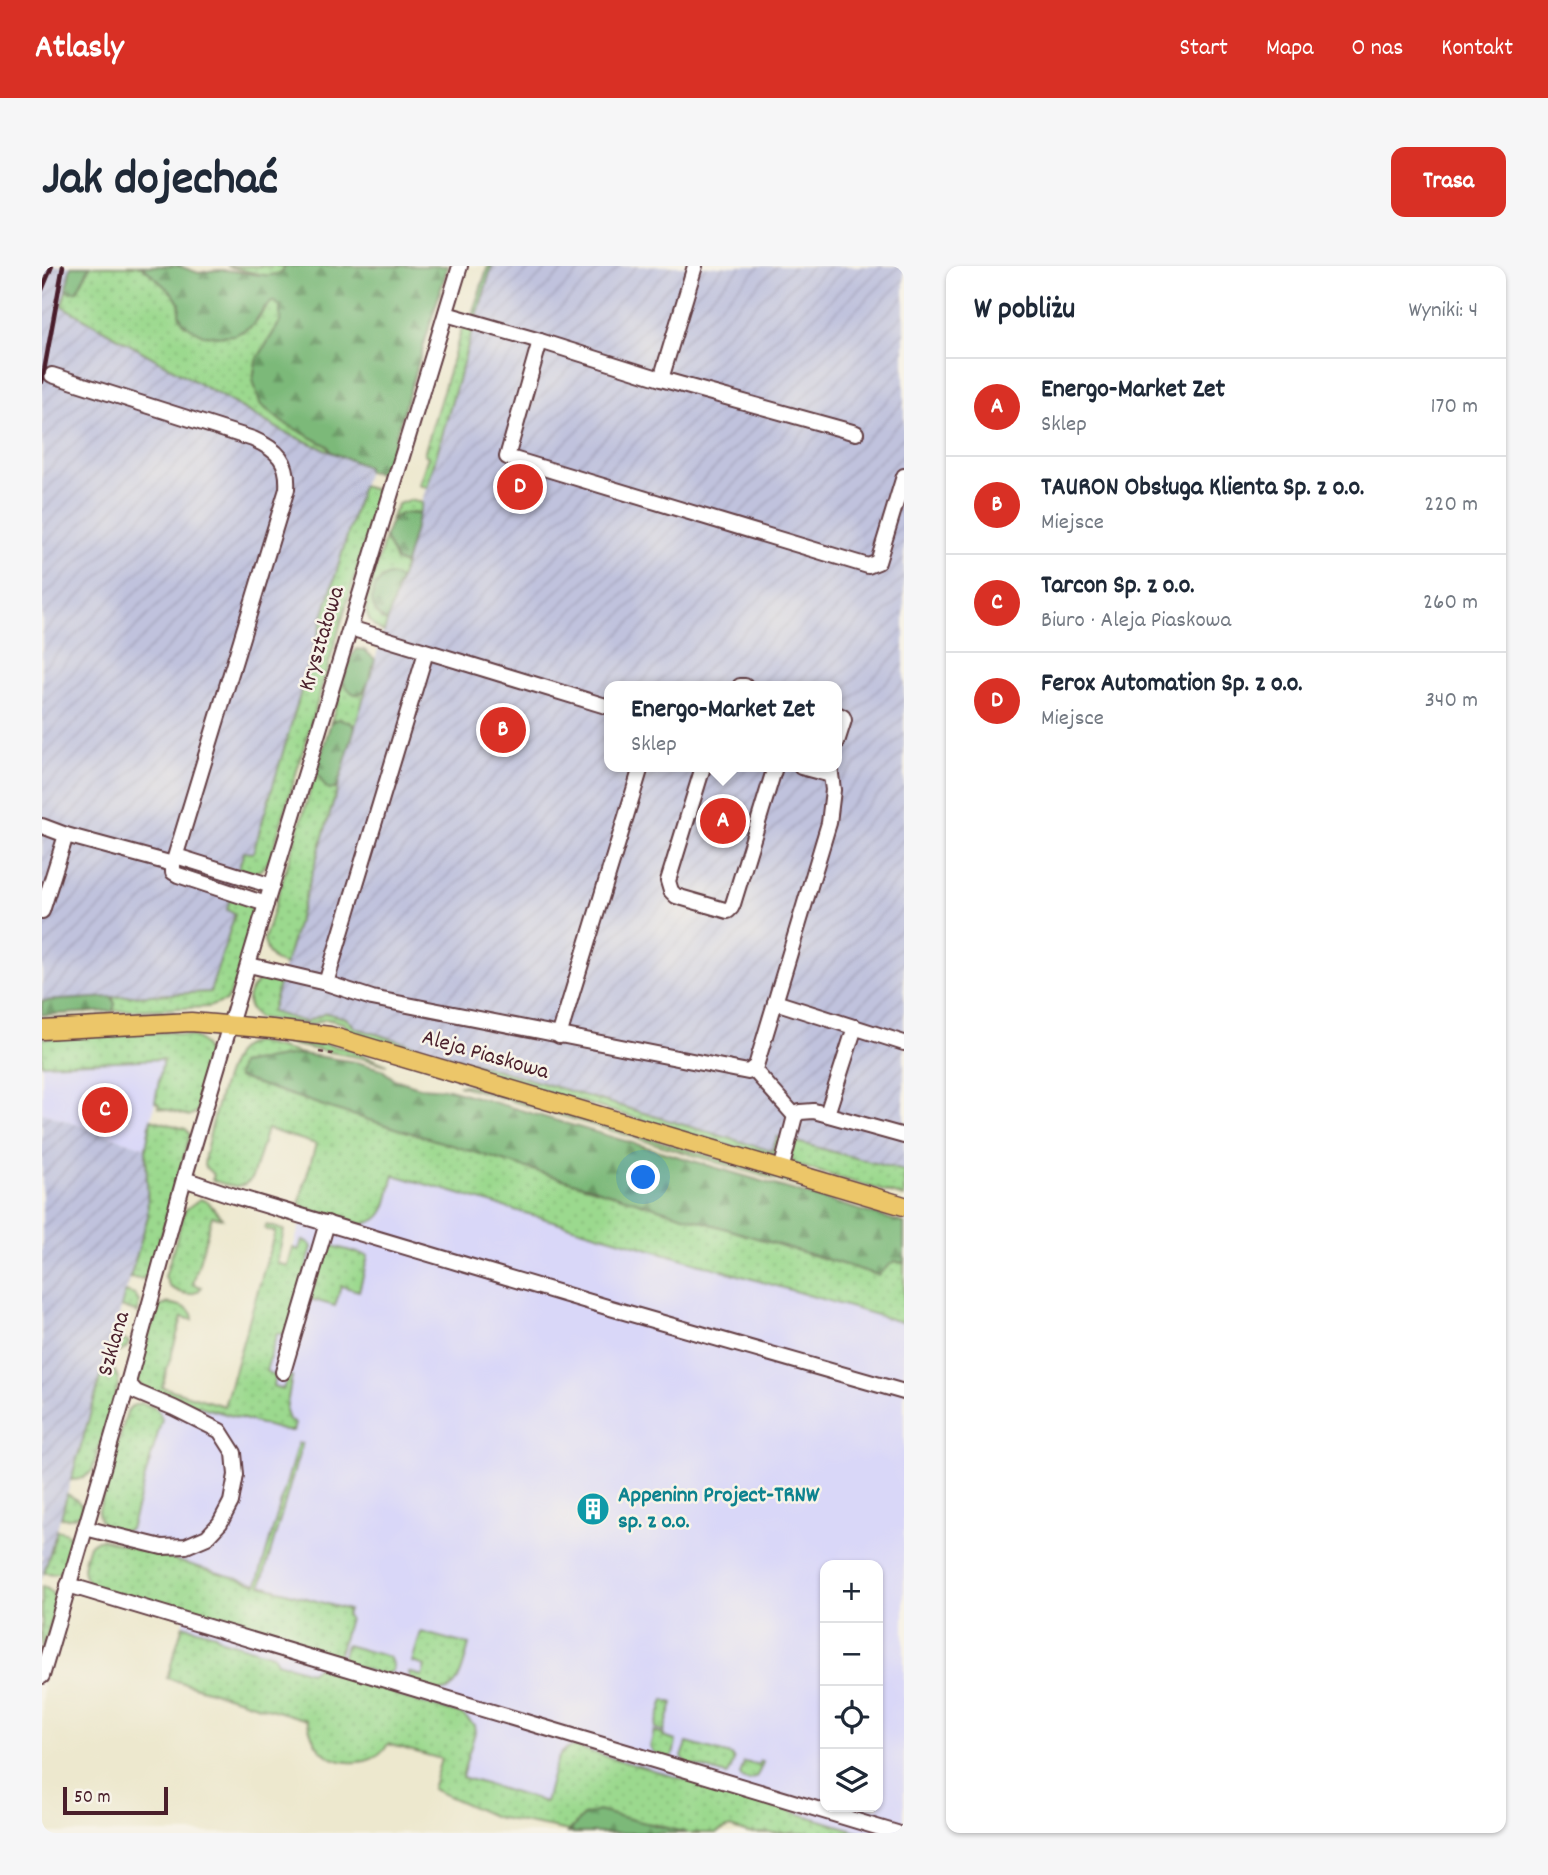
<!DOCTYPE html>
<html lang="pl">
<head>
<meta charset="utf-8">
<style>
	body { margin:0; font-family:Dekko,sans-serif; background:#f6f6f7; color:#1f2937 }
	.controls { position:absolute; right:21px; bottom:21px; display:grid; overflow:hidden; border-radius:14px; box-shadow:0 2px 5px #0004 }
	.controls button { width:63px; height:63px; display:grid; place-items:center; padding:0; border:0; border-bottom:2px solid #e0e1e3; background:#fff; color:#1f2937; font:35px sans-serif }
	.scale { position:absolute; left:21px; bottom:18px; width:105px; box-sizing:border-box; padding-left:7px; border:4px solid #4a1f2b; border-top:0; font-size:19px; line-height:24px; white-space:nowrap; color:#4a1f2b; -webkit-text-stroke:5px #f7f3e8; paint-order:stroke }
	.you { position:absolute; left:602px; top:912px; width:24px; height:24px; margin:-18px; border:5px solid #fff; border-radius:50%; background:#1a73e8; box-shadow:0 0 0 10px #1a73e833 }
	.badge { display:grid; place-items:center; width:46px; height:46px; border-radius:50%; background:#d93025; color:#fff; font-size:23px; font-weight:700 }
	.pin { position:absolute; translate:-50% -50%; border:4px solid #fff; box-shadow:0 2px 7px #0006 }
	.popup { position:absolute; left:562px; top:415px; width:238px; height:91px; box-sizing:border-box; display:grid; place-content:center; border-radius:14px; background:#fff; filter:drop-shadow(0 2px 5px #0005); font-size:23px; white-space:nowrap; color:#747a83 }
	.popup b { font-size:26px; color:#1f2937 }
	.popup::after { content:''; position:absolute; left:50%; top:100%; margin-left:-14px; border:14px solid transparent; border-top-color:#fff }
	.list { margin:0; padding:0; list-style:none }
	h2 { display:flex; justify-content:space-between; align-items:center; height:91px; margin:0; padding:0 28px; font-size:30px }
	h2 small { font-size:23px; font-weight:400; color:#747a83 }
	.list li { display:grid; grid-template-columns:46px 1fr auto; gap:21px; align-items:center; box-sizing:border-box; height:98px; padding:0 28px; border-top:2px solid #e0e1e3 }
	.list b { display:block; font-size:26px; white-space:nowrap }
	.list p { margin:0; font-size:23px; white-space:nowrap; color:#747a83 }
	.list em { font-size:23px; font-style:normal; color:#747a83 }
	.icon { flex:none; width:38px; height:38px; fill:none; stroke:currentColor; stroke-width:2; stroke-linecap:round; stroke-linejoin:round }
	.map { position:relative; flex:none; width:862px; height:1567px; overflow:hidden; border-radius:14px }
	header { display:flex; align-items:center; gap:42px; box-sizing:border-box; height:98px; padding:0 35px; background:#d93025; color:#fff }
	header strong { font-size:33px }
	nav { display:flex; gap:38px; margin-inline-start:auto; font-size:24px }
	.intro { display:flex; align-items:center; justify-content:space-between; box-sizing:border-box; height:168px; padding:0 42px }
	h1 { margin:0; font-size:49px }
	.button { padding:18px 32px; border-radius:14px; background:#d93025; color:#fff; font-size:24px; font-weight:700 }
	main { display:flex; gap:42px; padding:0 42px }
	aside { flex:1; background:#fff; border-radius:14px; box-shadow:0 2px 5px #0004 }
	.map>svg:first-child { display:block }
</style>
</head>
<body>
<header>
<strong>Atlasly</strong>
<nav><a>Start</a><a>Mapa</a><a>O nas</a><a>Kontakt</a></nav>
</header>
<div class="intro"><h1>Jak dojechać</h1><a class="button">Trasa</a></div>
<main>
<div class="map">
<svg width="862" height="1567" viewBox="0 0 862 1567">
	<defs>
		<pattern id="industrial-furrows" width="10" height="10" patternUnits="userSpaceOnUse" patternTransform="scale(1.75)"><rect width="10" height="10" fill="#c0c2dd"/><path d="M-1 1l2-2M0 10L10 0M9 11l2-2" fill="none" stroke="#a6a6be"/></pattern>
		<pattern id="grass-dots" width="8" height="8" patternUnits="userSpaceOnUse" patternTransform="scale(1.75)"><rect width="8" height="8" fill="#9bd98e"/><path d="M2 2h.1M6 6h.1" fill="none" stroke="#87ba7b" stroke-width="1.8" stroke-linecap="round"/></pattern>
		<pattern id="forest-firs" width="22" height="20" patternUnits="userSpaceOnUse" patternTransform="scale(1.75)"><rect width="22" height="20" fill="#7cb979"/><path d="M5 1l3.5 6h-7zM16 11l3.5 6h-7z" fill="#689663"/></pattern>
	</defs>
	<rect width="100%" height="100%" fill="#f7f3e8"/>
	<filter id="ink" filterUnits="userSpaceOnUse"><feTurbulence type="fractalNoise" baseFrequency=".0143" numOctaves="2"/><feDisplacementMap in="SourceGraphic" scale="14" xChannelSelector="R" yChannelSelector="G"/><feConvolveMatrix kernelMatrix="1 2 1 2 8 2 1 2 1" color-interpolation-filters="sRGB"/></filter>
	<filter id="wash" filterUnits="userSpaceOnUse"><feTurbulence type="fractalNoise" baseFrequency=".00686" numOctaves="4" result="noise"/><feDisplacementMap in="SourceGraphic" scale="28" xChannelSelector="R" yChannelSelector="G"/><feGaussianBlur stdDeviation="1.57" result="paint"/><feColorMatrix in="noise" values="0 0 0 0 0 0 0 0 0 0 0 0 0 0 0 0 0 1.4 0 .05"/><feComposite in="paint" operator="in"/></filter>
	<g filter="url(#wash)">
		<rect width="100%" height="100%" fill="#ede8ce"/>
		<g fill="#d9d7f8" fill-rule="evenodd">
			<path d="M121,793L104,882L0,847V798Z"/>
			<path d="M291,843L835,1009L862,997V1567H706L543,1516L527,1565L453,1551L390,1523L399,1493L346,1478L338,1489L326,1495L311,1497L300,1495L288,1491L280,1485L272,1475L265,1454L125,1412L157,1305L75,1281L120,1125L203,1150ZM783,1299H836V1541H783Z"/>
		</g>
		<g fill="url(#industrial-furrows)" fill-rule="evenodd">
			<path d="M2,0H29L20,41L244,167L326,201L211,588L196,604L185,644L193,648L168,726L0,735V4Z"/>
			<path d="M450,0H862V905L735,871L730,885L314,762L304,752L284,747L263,756L228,746ZM567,420H795V501H567Z"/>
			<path d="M0,847L104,882L106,950L0,1314Z"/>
		</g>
		<g fill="url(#grass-dots)" stroke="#727c5c" stroke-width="2">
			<path d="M48,0H100L131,28L138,38L137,48L161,69C179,70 199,71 212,58C219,49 221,43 231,35L238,40V56L214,95L211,114L218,138L240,156L286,180L289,186L244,167L20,40L24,24L28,26L44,9Z"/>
			<path d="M185,0H243L239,7L225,10Z"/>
			<path d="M420,62H431L385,222L377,219L386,190L382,188Z"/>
			<path d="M320,220L337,225L328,260L229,591C219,608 214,608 196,604L202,586L211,587Z"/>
			<path d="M367,234L380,237L377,248L370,247L349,253L356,238Z"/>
			<path d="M343,271L354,295L363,298L358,314L351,310L338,352L345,356L342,366C315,354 325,330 332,308C336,296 340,283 343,271Z"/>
			<path d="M301,416L304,420L319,427L324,423L313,461L307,456L297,453L289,456Z"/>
			<path d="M274,506C280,513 280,518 287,523H293L296,520L243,699C229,695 225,687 222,674Z"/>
			<path d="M188,632C194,634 205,636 209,642C219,655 201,699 196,715L193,717L184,735L166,741L71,745L73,738L70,731L168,726L193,648L185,644Z"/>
			<path d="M229,709L239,711L229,746L263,756L284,747L304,752L314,762L730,885L735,871L741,872L738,884L732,891H727L313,770L301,757L284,753L268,759L216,752C197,737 208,716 229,709Z"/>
			<path d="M132,746V749L0,757V754Z"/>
			<path d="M130,766C138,770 148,768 156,773C176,786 160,828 155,846L147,850L116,841L117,838L113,836L121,793L0,798V772Z"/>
			<path d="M231,772L282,778L309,784L345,799L319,792L221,773Z"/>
			<path d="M214,776L260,788L199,798L195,811L291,843L835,1009L852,995L862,997V1057L352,909C346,927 347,954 324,957L323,959L263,942L259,940L258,933L274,878L225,863L210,912C199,926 185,919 170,914L172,909L162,900L163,889C169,866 182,796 199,782C203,778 209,777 214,776Z"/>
			<path d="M416,819H426L862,947V952Z"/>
			<path d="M109,853L144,863L148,869L109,1005L104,1011L99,1013L88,1012L106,950L104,882Z"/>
			<path d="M751,875L862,905V931L755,899L749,894Z"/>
			<path d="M158,933L166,936L180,952L170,950L151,1018L160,1021C151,1033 139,1027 128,1021L123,1011L143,944Z"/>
			<path d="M224,959L242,964L235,997L246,1000L251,982L257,984L260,974L266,976L270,981L247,1063L243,1069L235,1067L224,1105L233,1110L231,1120L241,1123L246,1110H250L244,1144L247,1154L253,1158L251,1165H243L108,1126C100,1122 97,1119 95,1110L115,1042L126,1037C137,1040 151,1040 151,1054L140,1051L120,1121L182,1140L233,966L223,963Z"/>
			<path d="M284,978L326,990L317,1025L299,1020L293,1040L268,1033Z"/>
			<path d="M83,1026L93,1029L97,1036L96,1047L79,1041Z"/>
			<path d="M70,1071L87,1076L85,1081L79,1086L66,1085Z"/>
			<path d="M63,1097C73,1102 77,1109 76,1120L50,1205C44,1212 38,1214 29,1214Z"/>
			<path d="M98,1137C109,1140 117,1141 120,1153L88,1263C75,1268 58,1262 56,1247L85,1146L90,1140Z"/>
			<path d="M256,1177L260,1178L219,1319L306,1344L304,1349L307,1352L295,1395L54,1323C35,1308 41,1299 47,1279L56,1274L60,1273L215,1318Z"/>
			<path d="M25,1228L34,1233L41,1241C38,1252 28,1253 19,1252Z"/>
			<path d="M15,1264C19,1265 24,1266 26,1268C35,1276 29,1300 20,1306C15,1309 8,1307 2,1307Z"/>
			<path d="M0,1320C8,1324 12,1327 14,1336L0,1388Z"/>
			<path d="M141,1359L173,1368L180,1374L231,1389L235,1396L268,1406L275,1401L344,1423L359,1431L421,1449L432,1459L433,1466L420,1511L503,1536C507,1524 512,1492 522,1485C526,1481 528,1482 533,1481L822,1567H706L688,1561L674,1567H644L612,1558L541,1550L527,1565L453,1551L390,1523L399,1493L346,1478C343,1483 340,1487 335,1490C319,1500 292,1498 279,1484C271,1476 268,1464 265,1454L125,1412Z"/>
			<path d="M379,1366L427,1379C423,1392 418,1425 401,1425C392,1426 378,1418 369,1415L367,1412V1406L380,1410L383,1400L370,1396Z"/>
			<path d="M304,1379L347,1391L351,1399L350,1405L342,1409L299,1396Z"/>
			<path d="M622,1434L631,1437L622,1465L613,1462Z"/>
			<path d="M612,1465L622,1468L621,1471L634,1475L631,1490L628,1492L612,1487L608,1481Z"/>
			<path d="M645,1477L689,1489L692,1494L687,1507L685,1509L644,1497L640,1491Z"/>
			<path d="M718,1495L721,1496C717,1508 713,1518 700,1512L698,1509L702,1496L716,1499Z"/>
		</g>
		<g fill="url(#forest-firs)" stroke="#636c52" stroke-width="2">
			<path d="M29,0H48L35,25L28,26L24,24Z"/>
			<path d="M100,0H137L157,7C182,0 197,7 222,9C228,10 234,8 239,7L243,0H406L342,209L325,205V201L289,186L286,180L240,156L218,138L211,114L214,95L238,56V40L231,35L222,42L211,59L193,69L177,70L161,69L142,58L137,48L138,38L131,28Z"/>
			<path d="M446,0H450L435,51L431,50V45Z"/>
			<path d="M362,247L377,248L363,298L354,295L343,271C347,259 348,251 362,247Z"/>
			<path d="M346,309L352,310L358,314L345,356C325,344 325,321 346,309Z"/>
			<path d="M315,383L322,384L333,393C329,409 321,448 301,416L309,391Z"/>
			<path d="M296,453L308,456L313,461L296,520C284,531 280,513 274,506L289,456Z"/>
			<path d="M70,731L73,738L71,745L0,749V735Z"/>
			<path d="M260,788L314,796L339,803L352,813L377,821L407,823L862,957V997L852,995L836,1009L291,843L195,811L198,798Z"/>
			<path d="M556,1545L644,1567H526L541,1550Z"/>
		</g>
	</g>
	<g filter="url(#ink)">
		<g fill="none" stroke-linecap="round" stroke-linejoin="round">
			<defs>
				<g id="minor">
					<path d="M404,48L498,75L619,113L814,167"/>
					<path d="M498,75L465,191L826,300L836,296L862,210"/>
					<path d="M619,113L653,0"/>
					<path d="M308,362L567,441"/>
					<path d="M698,420H703"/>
					<path d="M795,448L801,451L802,454L795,476"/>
					<path d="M661,501L626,615L629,625L634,630L686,645L689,642L691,638L733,501"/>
					<path d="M759,501L789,509"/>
					<path d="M0,560L24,569L131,598L245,223C247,195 236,184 211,173L10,109"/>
					<path d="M134,590L230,620"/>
					<path d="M131,598V606L136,609L224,638"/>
					<path d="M0,645L24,569"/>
					<path d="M207,699L284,717L330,732L706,806L714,800L787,557L791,524L788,501"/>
					<path d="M284,717L384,386"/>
					<path d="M733,736L862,777"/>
					<path d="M517,770L599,501"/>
					<path d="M711,803L753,850"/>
					<path d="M785,848L813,761"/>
					<path d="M739,904L753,850L758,846L772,845L862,870"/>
					<path d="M142,913L189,929L565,1041L862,1126"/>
					<path d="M241,1106L285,957"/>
					<path d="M43,1262L120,1281L144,1280L165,1271L178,1257L189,1236L194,1209L192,1187L178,1165L132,1142L94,1126L86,1117"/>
					<path d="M26,1319L855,1567"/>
					<path d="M0,1410L86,1117L142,913L224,638L418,0"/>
				</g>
				<path id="major" d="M0,764L149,756L230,763L288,770L862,940"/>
			</defs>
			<use href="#minor" stroke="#623d43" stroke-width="18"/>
			<use href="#major" stroke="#623d43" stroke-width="21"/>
			<path stroke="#623d43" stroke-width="2.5" stroke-dasharray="5 5" stroke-linecap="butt" d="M277,786L291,788"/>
			<use href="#minor" stroke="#fff" stroke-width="14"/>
			<use href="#major" stroke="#ecc669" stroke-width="18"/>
			<g stroke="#4a1f2b" stroke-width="4.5">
				<path d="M0,24L10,0"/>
				<path d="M0,116L21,0"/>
			</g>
		</g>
	</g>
	<defs>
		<symbol id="building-disc" viewBox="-11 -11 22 22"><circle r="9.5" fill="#0f9aa8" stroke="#f7f3e8"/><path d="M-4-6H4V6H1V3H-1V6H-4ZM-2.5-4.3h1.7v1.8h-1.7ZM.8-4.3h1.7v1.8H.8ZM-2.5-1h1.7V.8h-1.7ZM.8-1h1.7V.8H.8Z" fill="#fff"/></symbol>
	</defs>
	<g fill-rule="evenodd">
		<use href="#building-disc" x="532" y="1224" width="38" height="38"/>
	</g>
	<g text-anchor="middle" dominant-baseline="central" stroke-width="5" stroke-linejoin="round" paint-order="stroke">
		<g font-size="23" fill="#4a1f2b" stroke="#f7f3e8">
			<text transform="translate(281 373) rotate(-73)">Kryształowa</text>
			<text transform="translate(443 790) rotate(16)">Aleja Piaskowa</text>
			<text transform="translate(73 1078) rotate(-74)">Szklana</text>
		</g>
		<g font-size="23" font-weight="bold" fill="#0d838f" stroke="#f7f3e8" text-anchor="start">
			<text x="576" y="1230">Appeninn Project-TRNW<tspan x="576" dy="26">sp. z o.o.</tspan></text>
		</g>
	</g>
</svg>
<div class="controls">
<button>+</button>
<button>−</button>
<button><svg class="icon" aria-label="locate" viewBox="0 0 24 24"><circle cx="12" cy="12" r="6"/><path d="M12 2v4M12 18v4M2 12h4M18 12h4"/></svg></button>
<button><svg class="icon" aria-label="layers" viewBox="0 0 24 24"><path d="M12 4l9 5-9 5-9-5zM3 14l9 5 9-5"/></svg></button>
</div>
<div class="scale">50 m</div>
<div class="you"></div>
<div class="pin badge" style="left:681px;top:555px">A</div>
<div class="popup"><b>Energo-Market Zet</b>Sklep</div>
<div class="pin badge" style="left:461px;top:464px">B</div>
<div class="pin badge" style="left:63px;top:844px">C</div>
<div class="pin badge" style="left:478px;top:221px">D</div>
</div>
<aside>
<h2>W pobliżu<small>Wyniki: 4</small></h2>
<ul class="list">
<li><span class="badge">A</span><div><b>Energo-Market Zet</b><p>Sklep</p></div><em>170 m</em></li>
<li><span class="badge">B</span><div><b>TAURON Obsługa Klienta Sp. z o.o.</b><p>Miejsce</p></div><em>220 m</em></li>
<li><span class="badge">C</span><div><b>Tarcon Sp. z o.o.</b><p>Biuro · Aleja Piaskowa</p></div><em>260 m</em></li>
<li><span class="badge">D</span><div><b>Ferox Automation Sp. z o.o.</b><p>Miejsce</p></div><em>340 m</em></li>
</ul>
</aside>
</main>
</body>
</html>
